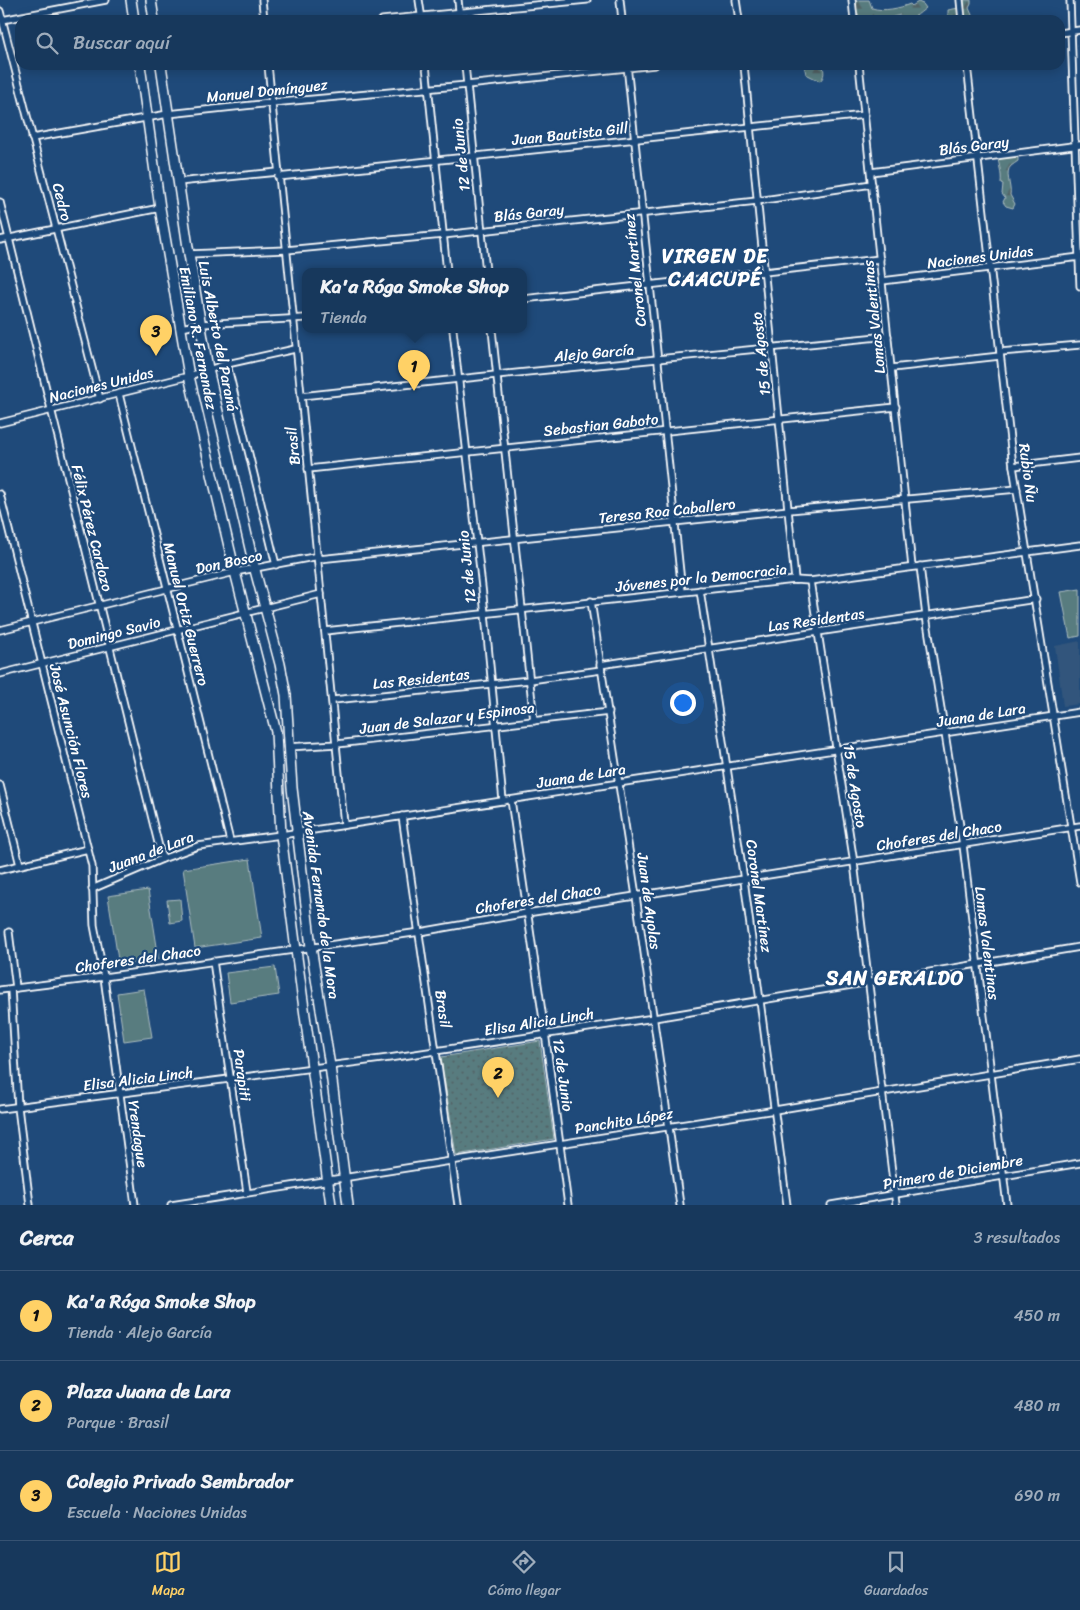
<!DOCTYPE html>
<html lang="es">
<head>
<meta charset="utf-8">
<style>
	body { margin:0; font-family:Sriracha,sans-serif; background:#244365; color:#f1f3f6 }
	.you { position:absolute; left:682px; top:702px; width:18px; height:18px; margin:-12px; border:4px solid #fff; border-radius:50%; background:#1a73e8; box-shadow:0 0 0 8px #1a73e833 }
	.badge { display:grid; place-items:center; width:32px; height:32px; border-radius:50%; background:#ffd166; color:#111; font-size:16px; font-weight:700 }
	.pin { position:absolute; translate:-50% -41px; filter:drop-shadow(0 1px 2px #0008) }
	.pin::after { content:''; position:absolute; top:26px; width:18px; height:15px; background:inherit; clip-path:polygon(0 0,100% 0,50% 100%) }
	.popup { position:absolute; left:302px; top:268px; width:225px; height:65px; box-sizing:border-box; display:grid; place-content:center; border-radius:10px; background:#17385c; filter:drop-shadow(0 1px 4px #0005); font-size:16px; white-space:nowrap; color:#9eacbb }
	.popup b { font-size:19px; color:#f1f3f6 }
	.popup::after { content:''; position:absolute; left:50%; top:100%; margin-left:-10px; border:10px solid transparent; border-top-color:#17385c }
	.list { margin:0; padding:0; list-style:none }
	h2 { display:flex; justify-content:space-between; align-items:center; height:65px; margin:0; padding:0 20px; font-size:21px }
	h2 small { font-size:16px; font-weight:400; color:#9eacbb }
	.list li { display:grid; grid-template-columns:32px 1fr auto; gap:15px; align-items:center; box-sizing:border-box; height:90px; padding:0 20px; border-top:1px solid #365272 }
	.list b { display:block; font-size:19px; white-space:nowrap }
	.list p { margin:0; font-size:16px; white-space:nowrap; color:#9eacbb }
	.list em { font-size:16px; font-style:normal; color:#9eacbb }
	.icon { flex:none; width:28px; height:28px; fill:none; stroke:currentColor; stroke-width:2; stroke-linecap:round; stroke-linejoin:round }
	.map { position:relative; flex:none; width:1080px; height:1205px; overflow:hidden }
	.search { position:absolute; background:#17385c; box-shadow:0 2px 12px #0003; left:15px; right:15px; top:15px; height:55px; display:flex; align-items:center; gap:12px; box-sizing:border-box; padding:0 18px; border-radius:15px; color:#9eacbb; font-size:19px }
	.sheet { height:335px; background:#17385c }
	nav { display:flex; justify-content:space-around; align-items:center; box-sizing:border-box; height:70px; border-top:1px solid #365272; background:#17385c; font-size:14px; color:#9eacbb }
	nav a { display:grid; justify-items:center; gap:2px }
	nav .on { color:#ffd166 }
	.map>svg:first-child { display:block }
</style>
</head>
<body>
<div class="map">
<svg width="1080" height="1205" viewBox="0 0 1080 1205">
	<defs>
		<pattern id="forest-firs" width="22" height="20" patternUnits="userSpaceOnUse" patternTransform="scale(1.25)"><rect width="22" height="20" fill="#597b7f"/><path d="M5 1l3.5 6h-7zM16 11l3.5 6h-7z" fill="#526466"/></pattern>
		<pattern id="park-dots" width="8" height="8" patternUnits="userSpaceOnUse" patternTransform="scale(1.25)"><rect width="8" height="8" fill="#597b7f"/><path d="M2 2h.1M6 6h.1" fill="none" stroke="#526466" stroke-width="1.8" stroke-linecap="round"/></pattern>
	</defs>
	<rect width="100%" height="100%" fill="#1f4a7a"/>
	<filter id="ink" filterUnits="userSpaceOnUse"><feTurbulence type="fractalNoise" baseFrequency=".02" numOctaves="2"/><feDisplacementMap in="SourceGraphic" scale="10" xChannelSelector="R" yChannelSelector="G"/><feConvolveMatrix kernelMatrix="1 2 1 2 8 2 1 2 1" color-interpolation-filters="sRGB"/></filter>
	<g filter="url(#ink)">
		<path fill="#31557b" d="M1080,641V704L1063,706L1055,646Z"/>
		<g fill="#597b7f" stroke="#acbdbf">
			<path d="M1080,589V636L1070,638L1061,592Z"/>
			<path d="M250,859L262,938L195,948L183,869Z"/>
			<path d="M148,890L159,959L119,966L108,896Z"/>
			<path d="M180,899L182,921L170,923L167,900Z"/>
			<path d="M275,967L279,995L230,1002L226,973Z"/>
			<path d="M144,989L152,1037L124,1041L117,993Z"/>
		</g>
		<g fill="url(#forest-firs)" stroke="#acbdbf">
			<path d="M857,0H869L872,8C884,12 900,8 910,4L912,6L918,2L923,4L926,8C918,14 912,21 902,19L900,15L893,17L889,20C879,18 869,22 860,18L856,9Z"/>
			<path d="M961,0H971V4L969,8L972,15L971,20H948V10L959,8Z"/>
			<path d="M804,65H823C824,72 825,76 820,81L806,74Z"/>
			<path d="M1012,154L1018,158V161C1016,163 1013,164 1011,166C1004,172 1012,187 1010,195L1015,204L1013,208L1006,206L1003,202L1005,198L1002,194L1003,184L1001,183C1002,173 999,166 998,158Z"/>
		</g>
		<path fill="url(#park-dots)" stroke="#acbdbf" d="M540,1041L554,1139L456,1155L441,1057Z"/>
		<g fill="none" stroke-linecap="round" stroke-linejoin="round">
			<defs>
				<g id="street">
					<path d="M262,0L264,20"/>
					<path d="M419,0L422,20"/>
					<path d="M458,0L460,20"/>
					<path d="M620,0L622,20"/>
					<path d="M736,0L739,20"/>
					<path d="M852,0L854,20"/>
					<path d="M960,0L962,20"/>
					<path d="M1070,0L1080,286"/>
					<path d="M0,11L100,399"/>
					<path d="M2,20L106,0"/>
					<path d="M382,20L587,0"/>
					<path d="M1060,33L1080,30"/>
					<path d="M268,65L344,824"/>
					<path d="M426,65L447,272"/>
					<path d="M465,65L486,272"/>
					<path d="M627,65L682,592"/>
					<path d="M744,65L795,580"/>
					<path d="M859,65L912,567"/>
					<path d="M967,65L1013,466L1080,882"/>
					<path d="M32,138L168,114L271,103L467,85L655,65"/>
					<path d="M871,172L1080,145"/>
					<path d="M278,177L865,115"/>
					<path d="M178,182L278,172"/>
					<path d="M0,202L162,859"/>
					<path d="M0,240L160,208"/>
					<path d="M189,254L286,250L443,235L757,201L872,184"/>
					<path d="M882,281L1080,257"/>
					<path d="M523,299L880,259"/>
					<path d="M181,328L201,324L305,318"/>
					<path d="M453,330L485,614L503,801"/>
					<path d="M492,330L534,721"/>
					<path d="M1000,352L1080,345"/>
					<path d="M227,364L276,565"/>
					<path d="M892,368L1000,356"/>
					<path d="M119,394L230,841"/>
					<path d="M301,396L496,375L888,336"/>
					<path d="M0,423L189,376L227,364L295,349"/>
					<path d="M1013,466L1080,458"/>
					<path d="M308,469L896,407"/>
					<path d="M0,494L92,866L94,925L104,977L135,1205"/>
					<path d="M319,559L789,510L1017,489"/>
					<path d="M920,566L926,616L963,845L1007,1205"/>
					<path d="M810,581L854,863L896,1205"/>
					<path d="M700,590L744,880L787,1205"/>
					<path d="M591,601L636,896L680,1205"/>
					<path d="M0,630L235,572L319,556"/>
					<path d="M325,631L795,580L810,581L1080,545"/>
					<path d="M600,665L1036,599"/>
					<path d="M0,674L321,594"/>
					<path d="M333,700L530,680L601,670"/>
					<path d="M288,747L337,744L609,712"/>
					<path d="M0,785L20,865"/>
					<path d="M511,800L545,1033L568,1205"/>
					<path d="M402,816L458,1205"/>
					<path d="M0,870L88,849"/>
					<path d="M92,889L162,859L198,846L281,835L1080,712"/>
					<path d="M9,932L16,988"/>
					<path d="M213,961L247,1192"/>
					<path d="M11,989L18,1107L30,1205"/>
					<path d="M0,990L104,977L420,932L527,913L1080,826"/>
					<path d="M0,1109L389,1058L654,1018L1080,947"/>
					<path d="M171,1205L775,1110L1080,1059"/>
					<path d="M831,1205L1080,1163"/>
				</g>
				<g id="secondary">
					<path d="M131,0L134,20"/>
					<path d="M151,0L154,20"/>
					<path d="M140,65L160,208L189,376L235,572L276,732L281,835L296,950L331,1205"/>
					<path d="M161,65L189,254L208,369L255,570L280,664L286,695L292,788L311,947L330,1066L348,1205"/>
				</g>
			</defs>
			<use href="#street" stroke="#fff" stroke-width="9"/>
			<use href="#secondary" stroke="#fff" stroke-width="12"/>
			<use href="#street" stroke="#1f4a7a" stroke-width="5.5"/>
			<use href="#secondary" stroke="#1f4a7a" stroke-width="9"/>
		</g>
	</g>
	<g text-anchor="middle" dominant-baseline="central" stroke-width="4.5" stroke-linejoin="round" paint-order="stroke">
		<g font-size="15" fill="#fff" stroke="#1f4a7a">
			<text transform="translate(267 91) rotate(-6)">Manuel Domínguez</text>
			<text transform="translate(570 134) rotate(-6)">Juan Bautista Gill</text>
			<text transform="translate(974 146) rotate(-7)">Blás Garay</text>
			<text transform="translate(461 155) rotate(-96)">12 de Junio</text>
			<text transform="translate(62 202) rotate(76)">Cedro</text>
			<text transform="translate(529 213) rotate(-6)">Blás Garay</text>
			<text transform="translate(980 257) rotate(-7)">Naciones Unidas</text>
			<text transform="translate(635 270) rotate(-96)">Coronel Martínez</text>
			<text transform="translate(874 317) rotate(-96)">Lomas Valentinas</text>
			<text transform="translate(218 336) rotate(79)">Luis Alberto del Paraná</text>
			<text transform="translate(198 338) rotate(79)">Emiliano R. Fernandez</text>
			<text transform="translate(594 353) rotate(-5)">Alejo García</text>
			<text transform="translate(761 354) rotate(-96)">15 de Agosto</text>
			<text transform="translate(101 385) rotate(-14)">Naciones Unidas</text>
			<text transform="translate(601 425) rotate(-6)">Sebastian Gaboto</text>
			<text transform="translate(293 446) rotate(-96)">Brasil</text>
			<text transform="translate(1028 473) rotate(82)">Rubio Ñu</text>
			<text transform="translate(667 511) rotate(-6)">Teresa Roa Caballero</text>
			<text transform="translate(92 528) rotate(76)">Félix Pérez Cardozo</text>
			<text transform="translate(229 562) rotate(-12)">Don Bosco</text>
			<text transform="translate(467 567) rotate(-96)">12 de Junio</text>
			<text transform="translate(701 578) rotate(-6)">Jóvenes por la Democracia</text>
			<text transform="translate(186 614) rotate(76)">Manuel Ortiz Guerrero</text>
			<text transform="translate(816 620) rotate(-8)">Las Residentas</text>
			<text transform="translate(114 633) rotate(-14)">Domingo Savio</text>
			<text transform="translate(421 679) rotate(-6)">Las Residentas</text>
			<text transform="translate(981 715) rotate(-9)">Juana de Lara</text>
			<text transform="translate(447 718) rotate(-7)">Juan de Salazar y Espinosa</text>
			<text transform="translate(71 731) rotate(76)">José Asunción Flores</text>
			<text transform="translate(581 776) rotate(-9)">Juana de Lara</text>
			<text transform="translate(855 786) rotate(81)">15 de Agosto</text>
			<text transform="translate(939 836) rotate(-9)">Choferes del Chaco</text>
			<text transform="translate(151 852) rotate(-21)">Juana de Lara</text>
			<text transform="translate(759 896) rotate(82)">Coronel Martínez</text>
			<text transform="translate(538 899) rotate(-9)">Choferes del Chaco</text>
			<text transform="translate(649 901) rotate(82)">Juan de Ayolas</text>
			<text transform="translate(321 905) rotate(82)">Avenida Fernando de la Mora</text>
			<text transform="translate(987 943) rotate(83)">Lomas Valentinas</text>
			<text transform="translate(138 959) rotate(-8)">Choferes del Chaco</text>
			<text transform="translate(443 1009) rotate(82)">Brasil</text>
			<text transform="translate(539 1022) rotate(-9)">Elisa Alicia Linch</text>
			<text transform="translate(242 1075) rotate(82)">Parapiti</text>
			<text transform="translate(563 1075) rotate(82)">12 de Junio</text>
			<text transform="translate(138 1079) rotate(-7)">Elisa Alicia Linch</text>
			<text transform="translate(624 1121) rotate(-9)">Panchito López</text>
			<text transform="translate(138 1134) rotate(82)">Yrendague</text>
			<text transform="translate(953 1172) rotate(-10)">Primero de Diciembre</text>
		</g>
		<g font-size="20" font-weight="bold" letter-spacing="1" fill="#fff" stroke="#1f4a7a">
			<text x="715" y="256">VIRGEN DE<tspan x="715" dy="23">CAACUPÉ</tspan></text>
			<text x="895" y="978">SAN GERALDO</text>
		</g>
	</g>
</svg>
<div class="you"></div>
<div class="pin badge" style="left:414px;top:391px">1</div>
<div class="popup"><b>Ka'a Róga Smoke Shop</b>Tienda</div>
<div class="pin badge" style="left:498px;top:1098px">2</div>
<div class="pin badge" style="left:156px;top:356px">3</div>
<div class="search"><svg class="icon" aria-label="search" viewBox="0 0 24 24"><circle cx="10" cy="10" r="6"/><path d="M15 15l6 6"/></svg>Buscar aquí</div>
</div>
<section class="sheet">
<h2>Cerca<small>3 resultados</small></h2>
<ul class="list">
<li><span class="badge">1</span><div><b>Ka'a Róga Smoke Shop</b><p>Tienda · Alejo García</p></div><em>450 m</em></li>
<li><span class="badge">2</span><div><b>Plaza Juana de Lara</b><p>Parque · Brasil</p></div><em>480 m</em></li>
<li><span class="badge">3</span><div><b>Colegio Privado Sembrador</b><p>Escuela · Naciones Unidas</p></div><em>690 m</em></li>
</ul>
</section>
<nav>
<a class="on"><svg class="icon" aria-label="map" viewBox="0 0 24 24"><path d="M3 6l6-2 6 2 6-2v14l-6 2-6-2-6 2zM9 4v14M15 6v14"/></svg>Mapa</a>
<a><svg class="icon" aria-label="directions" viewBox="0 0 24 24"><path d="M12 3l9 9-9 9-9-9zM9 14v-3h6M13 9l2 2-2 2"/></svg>Cómo llegar</a>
<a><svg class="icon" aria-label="saved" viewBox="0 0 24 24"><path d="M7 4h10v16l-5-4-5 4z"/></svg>Guardados</a>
</nav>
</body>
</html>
